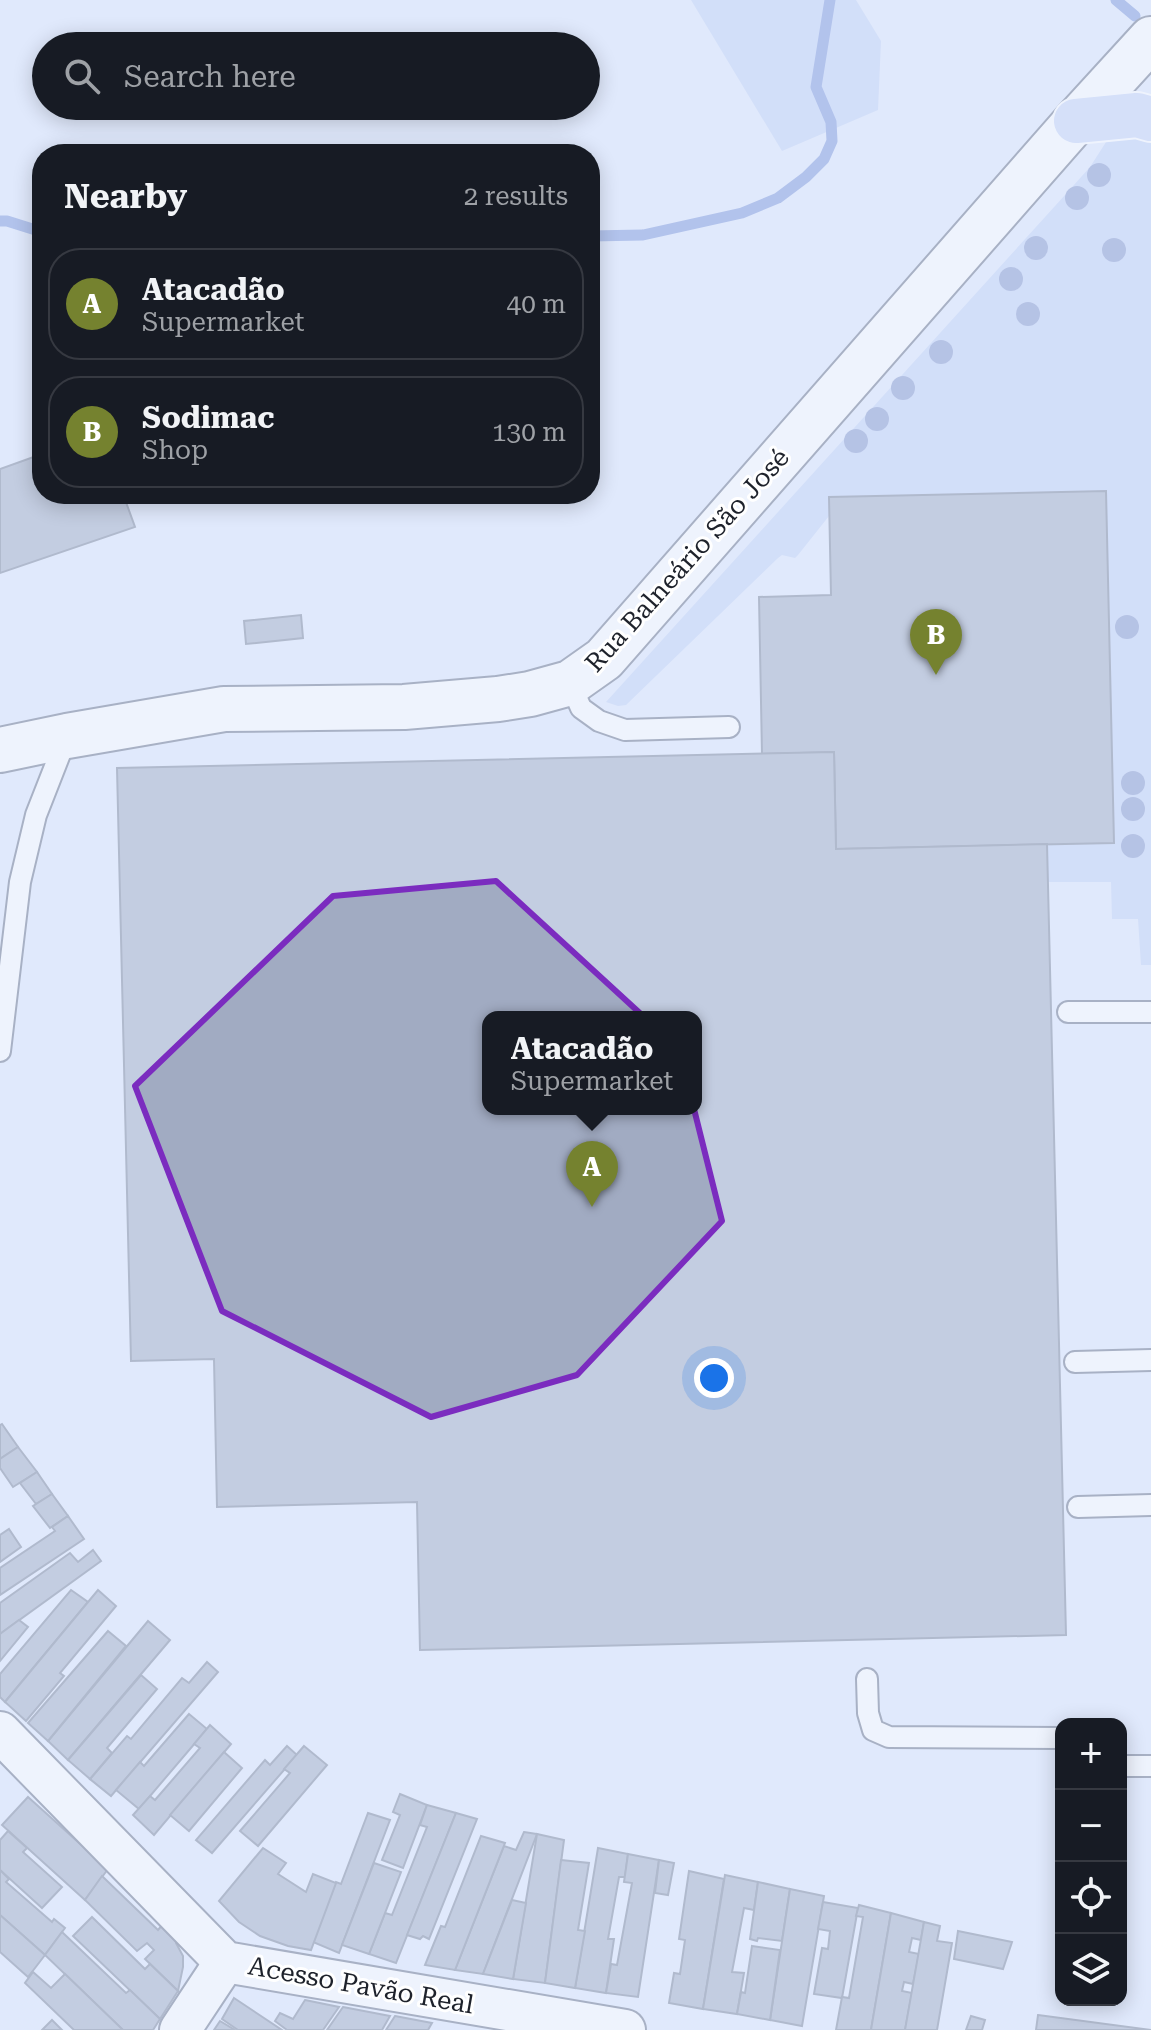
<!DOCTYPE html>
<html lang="en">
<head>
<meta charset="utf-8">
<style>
	body { margin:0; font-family:"Roboto Serif",serif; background:#242831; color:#f1f3f6 }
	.controls { position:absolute; right:24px; bottom:24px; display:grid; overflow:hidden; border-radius:16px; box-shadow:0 4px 20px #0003 }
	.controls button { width:72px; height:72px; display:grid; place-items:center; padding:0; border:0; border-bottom:2px solid #363941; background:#171b24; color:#f1f3f6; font:40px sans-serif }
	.you { position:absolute; left:714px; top:1378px; width:28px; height:28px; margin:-20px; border:6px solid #fff; border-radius:50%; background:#1a73e8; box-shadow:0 0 0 12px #1a73e833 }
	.badge { display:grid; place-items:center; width:52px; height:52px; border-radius:50%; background:#75822f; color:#fff; font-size:26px; font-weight:700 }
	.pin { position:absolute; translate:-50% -66px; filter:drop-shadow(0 2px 4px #0008) }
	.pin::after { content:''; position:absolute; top:42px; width:28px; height:24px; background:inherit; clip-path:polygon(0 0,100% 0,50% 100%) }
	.popup { position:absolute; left:482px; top:1011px; width:220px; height:104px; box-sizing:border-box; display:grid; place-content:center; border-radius:16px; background:#171b24; filter:drop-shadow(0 2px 6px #0005); font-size:26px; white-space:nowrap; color:#9ea1a6 }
	.popup b { font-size:30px; color:#f1f3f6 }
	.popup::after { content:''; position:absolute; left:50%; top:100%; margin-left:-16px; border:16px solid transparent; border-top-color:#171b24 }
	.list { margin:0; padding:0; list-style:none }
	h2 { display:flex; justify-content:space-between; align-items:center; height:104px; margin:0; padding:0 32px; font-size:34px }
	h2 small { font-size:26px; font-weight:400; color:#9ea1a6 }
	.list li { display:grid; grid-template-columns:52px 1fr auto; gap:24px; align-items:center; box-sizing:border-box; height:112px; margin:0 16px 16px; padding:0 16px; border:2px solid #363941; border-radius:32px }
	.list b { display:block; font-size:30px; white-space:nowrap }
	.list p { margin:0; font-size:26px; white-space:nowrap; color:#9ea1a6 }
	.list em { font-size:26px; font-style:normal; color:#9ea1a6 }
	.icon { flex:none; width:44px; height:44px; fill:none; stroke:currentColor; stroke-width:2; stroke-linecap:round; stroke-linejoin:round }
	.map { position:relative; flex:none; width:1151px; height:2030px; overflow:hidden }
	.search { position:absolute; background:#171b24; box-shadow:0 4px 20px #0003; left:32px; top:32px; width:568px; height:88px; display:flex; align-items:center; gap:20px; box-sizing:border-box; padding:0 28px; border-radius:44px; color:#9ea1a6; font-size:30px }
	.panel { position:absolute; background:#171b24; box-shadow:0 4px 20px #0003; left:32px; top:144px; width:568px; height:360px; border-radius:32px }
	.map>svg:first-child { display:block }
</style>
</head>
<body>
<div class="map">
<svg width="1151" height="2030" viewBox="0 0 1151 2030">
	<rect width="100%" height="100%" fill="#e0e9fc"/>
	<g fill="#c2d2f6">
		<path d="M691,0H856L881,41L878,110L782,151Z"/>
		<path d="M1119,132L1151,137V965H1141L1138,919H1112L1111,882H1048L1047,844L1114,843L1106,491L829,497V516L798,555L795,558L782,555L778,558L626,705L618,706L606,702L1065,195L1090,167L1108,139Z"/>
	</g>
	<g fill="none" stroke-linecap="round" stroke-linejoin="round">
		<g stroke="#7a94d9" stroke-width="11">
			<path d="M1116,0L1135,16"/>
			<path d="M0,221H7L42,232"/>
			<path d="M590,236L643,235L742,213L778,198L806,177L824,159L832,141L831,122L816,87L830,0"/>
		</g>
	</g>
	<g fill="#a1abc2" stroke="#778096" stroke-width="2" fill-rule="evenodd">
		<path d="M42,454V494H123L135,527L0,573V469Z"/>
		<path d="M1106,491L1114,843L836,849L834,752L762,754L759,597L831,595L829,497Z"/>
		<path d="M301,615L303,638L246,644L244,621Z"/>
		<path d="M834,752L836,849L1047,844L1066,1635L420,1650L417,1502L217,1507L214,1359L131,1361L117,768ZM488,1017H696V1109H488Z"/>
		<path d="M2,1424L18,1447L0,1459V1425Z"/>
		<path d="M18,1447L37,1472L13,1487L0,1468V1459Z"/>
		<path d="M37,1472L52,1494L36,1504L20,1483Z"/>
		<path d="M52,1494L68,1516L50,1528L33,1506Z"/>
		<path d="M68,1516L84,1539L0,1595V1568L55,1531L52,1527Z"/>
		<path d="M9,1529L21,1547L0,1562V1535Z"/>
		<path d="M93,1550L101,1561L0,1634V1603L70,1553L78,1562Z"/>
		<path d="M71,1590L88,1602L5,1702L0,1697V1674Z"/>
		<path d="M98,1590L116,1606L60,1673L64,1676L26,1721L5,1702Z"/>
		<path d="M19,1620L28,1627L0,1661V1634Z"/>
		<path d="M148,1621L170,1640L68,1760L48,1741Z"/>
		<path d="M108,1631L126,1646L48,1741L28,1723Z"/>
		<path d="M207,1662L218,1672L111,1796L90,1779L127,1736L131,1739L182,1678L189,1683Z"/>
		<path d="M141,1675L157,1689L107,1748L112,1753L90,1779L68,1760Z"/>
		<path d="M189,1714L207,1729L139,1809L116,1790L140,1762L144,1766Z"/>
		<path d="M210,1725L231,1744L154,1835L133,1815L150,1796L155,1800L200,1748L194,1744Z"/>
		<path d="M287,1746L297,1755L212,1853L196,1840L265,1760L270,1765Z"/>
		<path d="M304,1746L327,1765L258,1846L240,1831L290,1773L284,1769Z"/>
		<path d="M224,1752L242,1768L189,1831L170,1815Z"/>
		<path d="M400,1794L427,1805L403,1868L382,1860L400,1815L393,1812Z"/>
		<path d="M28,1797L108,1869L85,1900L2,1825Z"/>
		<path d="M427,1805L456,1813L396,1963L369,1954L385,1913L392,1915L427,1827L420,1825Z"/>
		<path d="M368,1813L390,1820L339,1953L313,1942L336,1882L341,1884Z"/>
		<path d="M456,1813L477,1819L429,1939L423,1936L420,1939L407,1935Z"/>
		<path d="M8,1831L27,1848L23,1852L62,1887L42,1908L0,1870V1840Z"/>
		<path d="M524,1832L537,1834L483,1974L455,1970L504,1846L516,1850Z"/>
		<path d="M537,1834L564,1840L545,1983L513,1979Z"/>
		<path d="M481,1836L505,1843L455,1970L425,1965L441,1926L445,1927Z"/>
		<path d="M263,1848L286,1863L278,1874L306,1892L313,1874L336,1883L311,1950L288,1946L260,1936L239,1922L219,1901Z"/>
		<path d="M598,1848L628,1854L625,1877H619L608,1939H614L606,1993L575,1988Z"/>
		<path d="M628,1854L659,1860L638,1997L606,1993L611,1964L617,1965L632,1883L624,1882Z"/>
		<path d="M561,1860L589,1863L578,1930L585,1931L575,1988L545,1983Z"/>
		<path d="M659,1860L674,1863L668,1895L655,1893Z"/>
		<path d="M374,1863L401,1872L369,1954L342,1945Z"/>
		<path d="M0,1870L9,1879L6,1882L52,1922L54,1919L65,1928L45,1955L0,1915Z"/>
		<path d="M689,1871L724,1879L703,2009L669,2003L674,1973L680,1974L685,1940L679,1939Z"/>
		<path d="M725,1875L758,1882L754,1910L744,1908L732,1972L744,1973L737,2014L703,2009Z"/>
		<path d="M102,1876L158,1930L163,1924L178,1940L176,1943L183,1956V1967L178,1991L145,1959L154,1950L147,1943L137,1951L85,1900Z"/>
		<path d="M758,1882L790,1889L782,1941L758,1938L757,1941L750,1939Z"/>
		<path d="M790,1889L824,1896L802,2026L770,2020Z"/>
		<path d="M512,1900L526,1903L513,1979L483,1974Z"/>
		<path d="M823,1902L858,1908L842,1998L814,1994L822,1948L828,1949L830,1931L818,1929Z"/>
		<path d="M859,1905L891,1913L871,2030H836L842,1997L849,1998L863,1917L856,1916Z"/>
		<path d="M891,1913L924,1922L921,1940L912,1938L909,1952L919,1954L913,1984L904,1982L902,1991L912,1993L905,2030H871Z"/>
		<path d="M0,1915L45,1955L28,1977L0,1952Z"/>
		<path d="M92,1917L145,1969L150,1964L178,1991L160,2019L73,1936Z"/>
		<path d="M924,1922L940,1926L937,1941L952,1943L937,2030H905Z"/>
		<path d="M958,1931L1012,1942L1003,1969L954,1959Z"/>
		<path d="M62,1932L126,1993L130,1990L160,2019L153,2030H123L45,1955Z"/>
		<path d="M752,1946L780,1950L770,2020L737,2014L741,1992L745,1993Z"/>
		<path d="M33,1972L51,1988L65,1974L123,2030H74L25,1983Z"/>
		<path d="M234,1998L282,2030H238L222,2019Z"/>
		<path d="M305,2000L339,2007L323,2030H287L275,2021L280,2013L293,2019Z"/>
		<path d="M343,2007L390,2016L382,2030H327Z"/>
		<path d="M1038,2015L1151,2030H1036Z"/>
		<path d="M395,2016L432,2023L428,2030H386Z"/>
		<path d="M971,2016L985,2020L982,2030H966Z"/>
		<path d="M52,2020L62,2030H42Z"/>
		<path d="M220,2021L235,2030H214Z"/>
	</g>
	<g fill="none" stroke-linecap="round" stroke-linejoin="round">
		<defs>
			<g id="service">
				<path d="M570,683L581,708L599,721L625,730L729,727"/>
				<path d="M1068,1012H1151"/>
				<path d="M0,1051L20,882L36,815L67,736"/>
				<path d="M1075,1362L1151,1360"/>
				<path d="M1078,1507L1151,1505"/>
				<path d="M867,1679L868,1713L873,1730L889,1737L1061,1738"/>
				<path d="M1121,1766H1151"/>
			</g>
			<g id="minor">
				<path d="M0,1732L225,1962L625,2030"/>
				<path d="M180,2030L225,1962"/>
			</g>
			<path id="tertiary" d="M0,750L67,736L224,709L404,707L498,699L530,694L570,683L604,659L1076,121L1151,39"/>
			<path id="primary" d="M1076,121L1137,115L1151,119"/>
		</defs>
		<use href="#service" stroke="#656e83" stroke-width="24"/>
		<use href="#minor" stroke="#656e83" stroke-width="44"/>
		<use href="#tertiary" stroke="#656e83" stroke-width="48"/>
		<use href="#primary" stroke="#fff" stroke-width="48"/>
		<use href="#service" stroke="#fff" stroke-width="20"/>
		<use href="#minor" stroke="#fff" stroke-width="40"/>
		<use href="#tertiary" stroke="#fff" stroke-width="44"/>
		<use href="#primary" stroke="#c7d4f7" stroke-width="44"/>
	</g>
	<g fill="#8295ca">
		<circle cx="1099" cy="175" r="12"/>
		<circle cx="1077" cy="198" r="12"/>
		<circle cx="1036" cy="248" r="12"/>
		<circle cx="1114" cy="250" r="12"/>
		<circle cx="1011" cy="279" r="12"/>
		<circle cx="1028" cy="314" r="12"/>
		<circle cx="941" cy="352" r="12"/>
		<circle cx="903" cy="388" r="12"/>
		<circle cx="877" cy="419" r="12"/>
		<circle cx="856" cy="441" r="12"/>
		<circle cx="1127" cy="627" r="12"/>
		<circle cx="1133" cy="783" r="12"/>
		<circle cx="1133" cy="809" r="12"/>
		<circle cx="1133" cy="846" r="12"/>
	</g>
	<path d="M0 0H1151V2030H0ZM496,881L679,1049L722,1221L577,1375L431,1417L222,1311L135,1086L333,896Z" fill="#e0e9fc" fill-opacity=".55" fill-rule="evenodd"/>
	<path fill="none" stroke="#7b2cbf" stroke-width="6" stroke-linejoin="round" d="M496,881L679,1049L722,1221L577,1375L431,1417L222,1311L135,1086L333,896Z"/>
	<g text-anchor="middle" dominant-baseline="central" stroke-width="6" stroke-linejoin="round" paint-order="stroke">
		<g font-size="26" fill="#1e222b" stroke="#fff">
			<text transform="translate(687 560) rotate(-48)">Rua Balneário São José</text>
			<text transform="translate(361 1985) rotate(10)">Acesso Pavão Real</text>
		</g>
	</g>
</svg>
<div class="controls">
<button>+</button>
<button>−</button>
<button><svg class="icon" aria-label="locate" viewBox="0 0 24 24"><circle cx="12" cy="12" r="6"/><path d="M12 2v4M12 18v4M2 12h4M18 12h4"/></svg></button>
<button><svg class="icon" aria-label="layers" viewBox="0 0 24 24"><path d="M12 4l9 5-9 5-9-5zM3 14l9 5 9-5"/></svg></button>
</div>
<div class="you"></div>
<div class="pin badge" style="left:592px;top:1207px">A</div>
<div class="popup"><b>Atacadão</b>Supermarket</div>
<div class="pin badge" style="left:936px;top:675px">B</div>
<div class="search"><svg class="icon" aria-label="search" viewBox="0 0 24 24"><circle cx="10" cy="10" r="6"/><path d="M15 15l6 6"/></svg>Search here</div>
<section class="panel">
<h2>Nearby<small>2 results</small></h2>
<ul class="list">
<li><span class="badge">A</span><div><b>Atacadão</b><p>Supermarket</p></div><em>40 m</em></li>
<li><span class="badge">B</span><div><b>Sodimac</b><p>Shop</p></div><em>130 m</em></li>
</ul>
</section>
</div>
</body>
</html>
